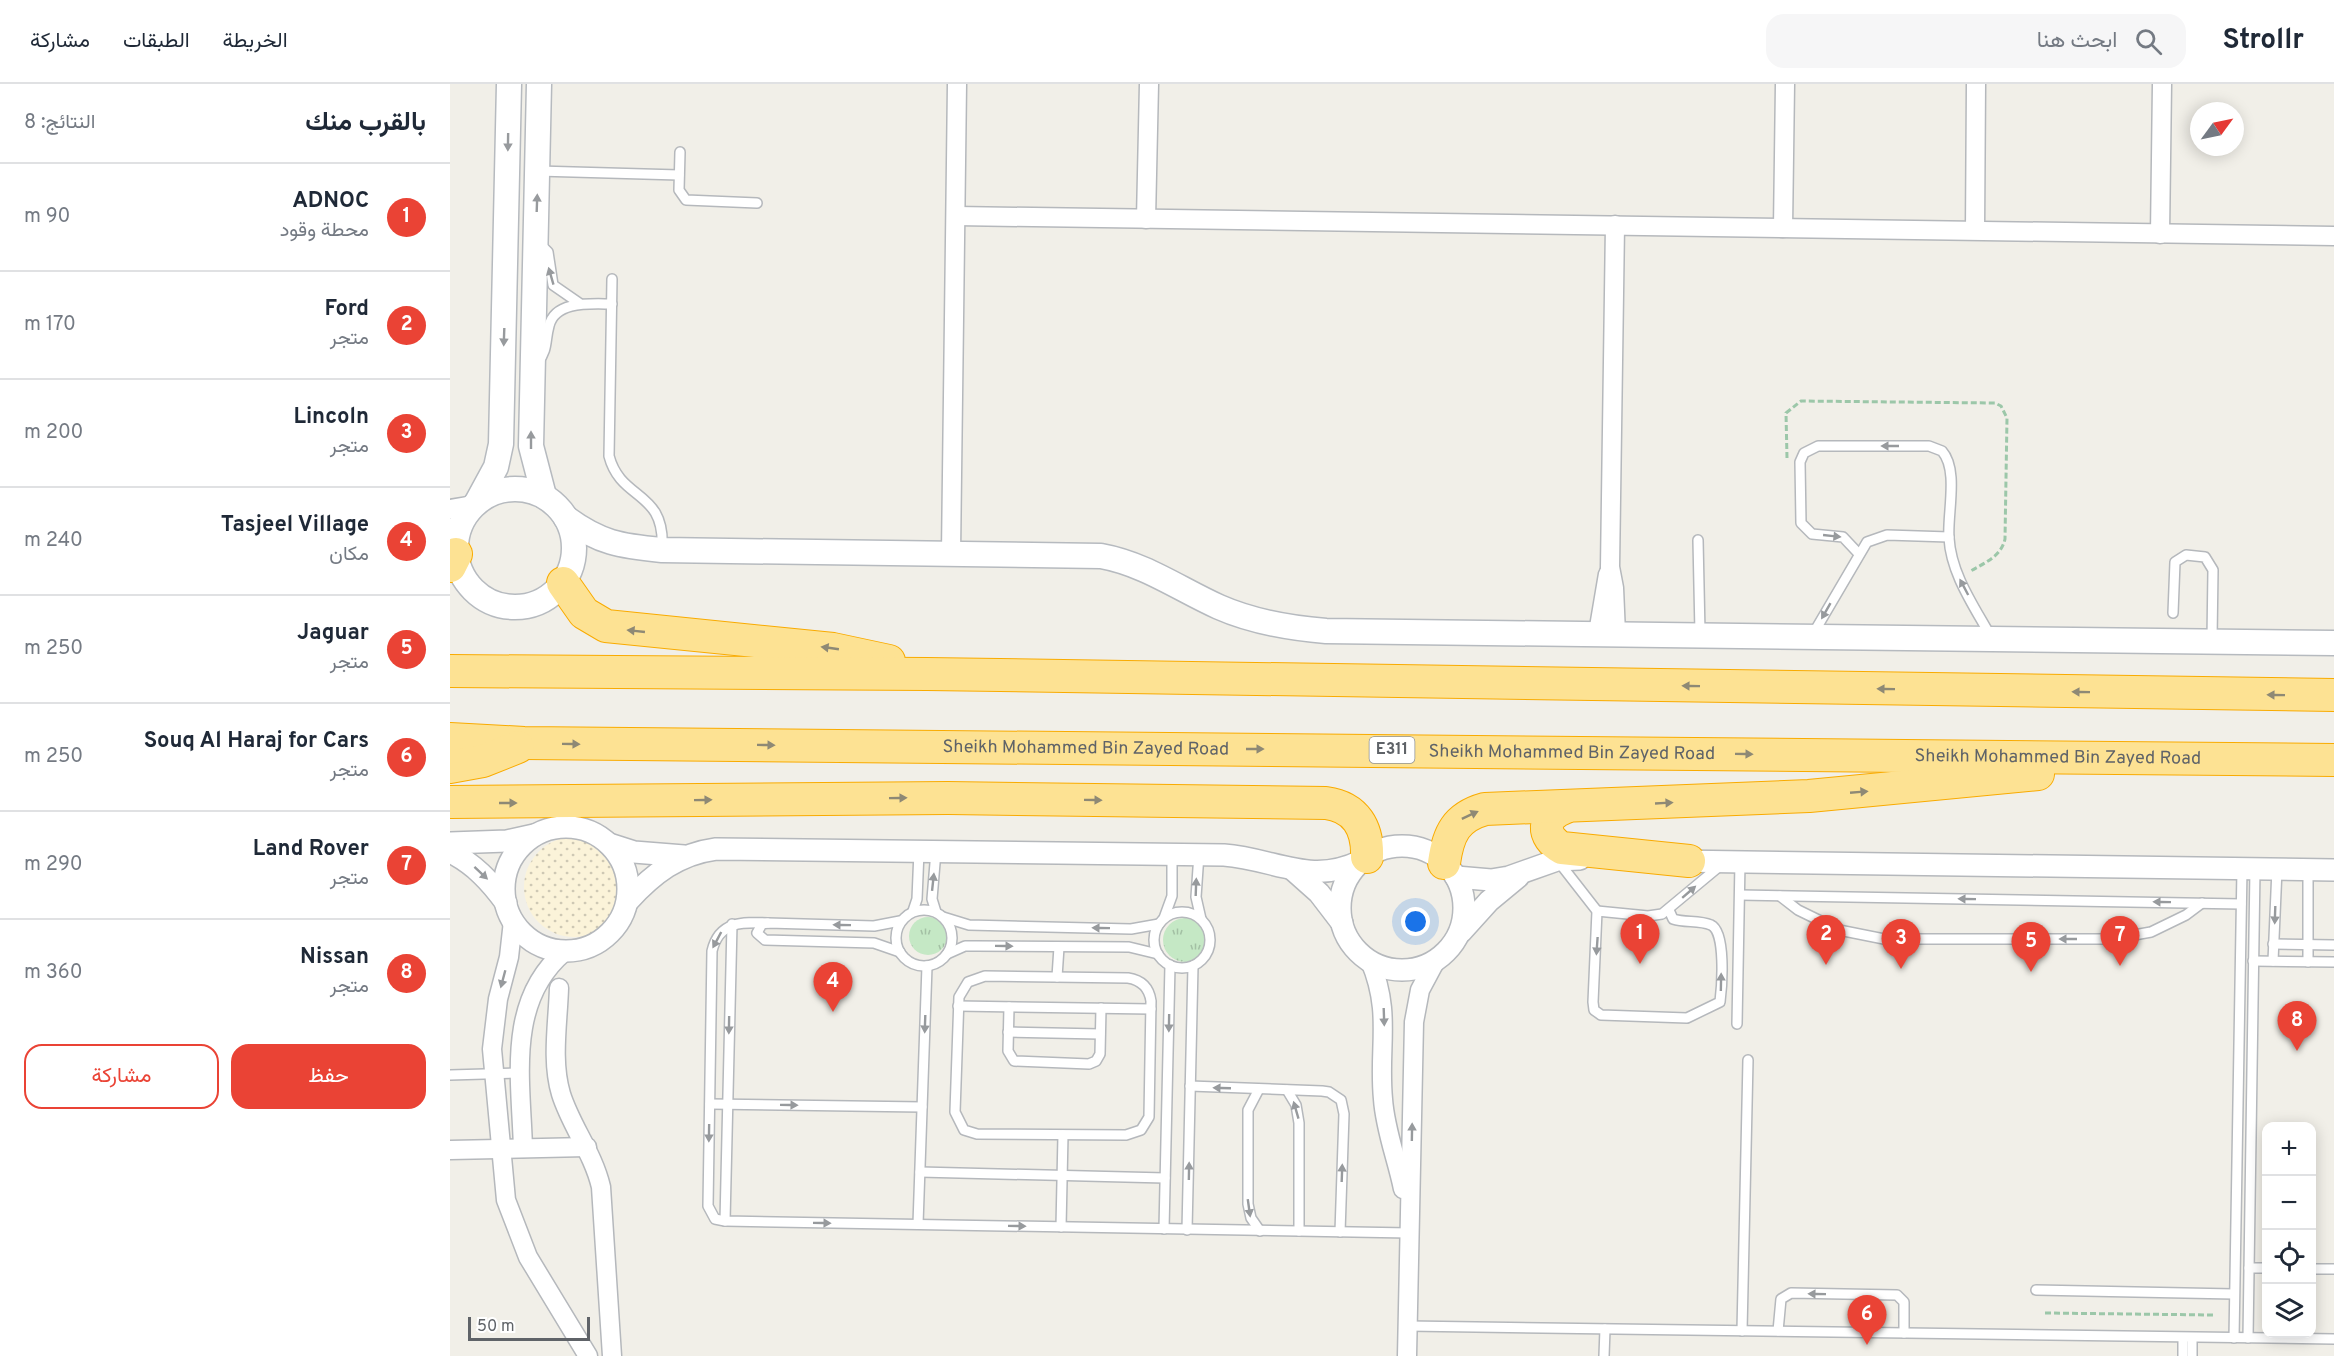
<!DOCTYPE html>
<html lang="ar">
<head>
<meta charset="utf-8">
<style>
	body { margin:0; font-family:Overpass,Vazirmatn,sans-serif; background:#f6f6f7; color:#1f2937; direction:rtl }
	.controls { position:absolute; right:18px; bottom:18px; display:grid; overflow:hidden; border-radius:12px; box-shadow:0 3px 15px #0003 }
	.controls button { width:54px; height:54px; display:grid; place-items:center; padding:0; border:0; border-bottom:2px solid #e0e1e3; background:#fff; color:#1f2937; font:30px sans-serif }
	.compass { position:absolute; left:1740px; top:18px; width:54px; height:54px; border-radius:50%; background:#fff; box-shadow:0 3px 15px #0003; rotate:57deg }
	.scale { position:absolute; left:18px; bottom:15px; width:122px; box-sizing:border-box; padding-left:6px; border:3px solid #5f6368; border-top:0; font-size:16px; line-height:21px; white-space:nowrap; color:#5f6368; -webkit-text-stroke:4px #fff; paint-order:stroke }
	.you { position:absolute; left:966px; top:838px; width:21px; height:21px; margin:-15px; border:4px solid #fff; border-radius:50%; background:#1a73e8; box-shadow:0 0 0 9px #1a73e833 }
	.badge { display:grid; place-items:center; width:39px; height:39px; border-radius:50%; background:#ea4335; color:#fff; font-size:20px; font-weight:700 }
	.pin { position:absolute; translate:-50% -50px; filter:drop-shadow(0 2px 3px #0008) }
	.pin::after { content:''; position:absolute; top:32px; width:21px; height:18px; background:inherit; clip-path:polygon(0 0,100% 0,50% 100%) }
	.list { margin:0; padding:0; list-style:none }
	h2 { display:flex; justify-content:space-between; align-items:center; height:78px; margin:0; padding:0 24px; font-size:26px }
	h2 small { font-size:20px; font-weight:400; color:#747a83 }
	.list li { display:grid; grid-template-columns:39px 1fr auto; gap:18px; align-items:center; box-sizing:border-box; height:108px; padding:0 24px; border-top:2px solid #e0e1e3 }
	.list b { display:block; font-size:22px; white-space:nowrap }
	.list p { margin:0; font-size:20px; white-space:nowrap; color:#747a83 }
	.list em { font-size:20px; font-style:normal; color:#747a83 }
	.actions { display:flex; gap:12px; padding:18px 24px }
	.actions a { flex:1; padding:14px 0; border:2px solid #ea4335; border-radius:18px; text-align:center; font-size:21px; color:#ea4335 }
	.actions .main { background:#ea4335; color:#fff }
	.icon { flex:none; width:33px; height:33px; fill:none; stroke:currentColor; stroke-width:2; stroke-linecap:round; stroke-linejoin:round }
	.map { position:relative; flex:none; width:1884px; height:1272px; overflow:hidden; direction:ltr }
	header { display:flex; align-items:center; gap:36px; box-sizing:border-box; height:84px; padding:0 30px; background:#fff; border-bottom:2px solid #e0e1e3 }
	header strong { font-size:28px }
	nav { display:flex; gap:33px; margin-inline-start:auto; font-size:21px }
	.search { width:420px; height:54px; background:#f6f6f7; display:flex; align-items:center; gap:15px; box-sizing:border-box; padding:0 21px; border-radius:18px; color:#747a83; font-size:22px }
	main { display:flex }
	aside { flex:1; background:#fff }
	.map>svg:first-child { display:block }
</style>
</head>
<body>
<header>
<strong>Strollr</strong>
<div class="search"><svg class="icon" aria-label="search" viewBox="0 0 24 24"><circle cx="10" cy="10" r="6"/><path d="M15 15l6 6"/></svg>ابحث هنا</div>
<nav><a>الخريطة</a><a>الطبقات</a><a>مشاركة</a></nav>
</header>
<main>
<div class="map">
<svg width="1884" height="1272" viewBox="0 0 1884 1272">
	<defs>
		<pattern id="grass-tufts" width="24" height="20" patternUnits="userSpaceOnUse" patternTransform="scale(1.5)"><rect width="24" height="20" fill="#c5e8c5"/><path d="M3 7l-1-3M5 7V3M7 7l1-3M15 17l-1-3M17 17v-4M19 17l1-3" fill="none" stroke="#a3c0a4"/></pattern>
		<pattern id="sand-dots" width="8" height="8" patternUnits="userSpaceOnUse" patternTransform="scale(1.5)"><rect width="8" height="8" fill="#fbf3d9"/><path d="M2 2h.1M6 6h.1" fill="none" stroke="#cec8b4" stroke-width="1.8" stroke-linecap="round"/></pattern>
	</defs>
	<rect width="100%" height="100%" fill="#f1efe8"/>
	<g fill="url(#grass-tufts)">
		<circle cx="478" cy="852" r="19"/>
		<circle cx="735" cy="856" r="22"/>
	</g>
	<circle fill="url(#sand-dots)" cx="124" cy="803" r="50"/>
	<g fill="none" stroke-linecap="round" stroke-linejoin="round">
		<defs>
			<g id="service">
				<path d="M230,68L229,106L236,116L307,119"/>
				<path d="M88,87L229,91"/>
				<path d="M89,159L98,168L103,201L129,219"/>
				<path d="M162,195L159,372C171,418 216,405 212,466"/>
				<path d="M88,278C98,266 95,256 99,242C105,216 142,220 162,220"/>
				<path d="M1248,456L1250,549"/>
				<path d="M1409,470L1393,453L1362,450L1351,439L1350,378L1354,369L1368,362H1479L1492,367C1509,386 1497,430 1499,454C1501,490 1524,522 1541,553"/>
				<path d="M1723,529L1725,478L1736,471L1755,473L1763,486L1762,555"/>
				<path d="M1363,550L1417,458L1437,451L1499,453"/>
				<path d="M486,767L482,815L486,828"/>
				<path d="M749,770L746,813L751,835"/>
				<path d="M1108,777L1147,827L1143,918L1144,926L1151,931L1237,934L1270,918C1272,902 1276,848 1261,841C1249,836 1235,839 1223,835L1219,826"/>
				<path d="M1290,811L1791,820"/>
				<path d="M1330,812L1348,826L1389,846L1434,855H1662L1701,848L1736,831L1752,819"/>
				<circle cx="474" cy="854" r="28"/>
				<path d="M463,827L467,815L469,767"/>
				<path d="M1147,827L1198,832L1212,830L1271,781"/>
				<circle cx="732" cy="856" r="28"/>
				<path d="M493,833L519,841L681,845L709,840"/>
				<path d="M714,834L722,812V770"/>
				<path d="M318,839C292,838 269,837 262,867L258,1122L265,1135L275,1137L959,1149"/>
				<path d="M1823,860L1884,861"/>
				<path d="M450,868L424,859L315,856L307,849L312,840L318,839L424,842L450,837"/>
				<path d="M497,870L515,862H526L679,863L708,870"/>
				<path d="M1803,877L1884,878"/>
				<path d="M1823,877L1827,785"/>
				<path d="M1858,878V786"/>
				<path d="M535,892L678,894C691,896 699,903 701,917L699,1033L691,1046L676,1051L527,1050L514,1046L505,1028L509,913L518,898Z"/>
				<path d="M607,893L609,863"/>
				<path d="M508,922L701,925"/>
				<path d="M559,923L558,967L564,977L639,980L646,977L650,970L651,924"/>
				<path d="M1287,940L1290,778"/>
				<path d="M558,948L650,950"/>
				<path d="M0,991L71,989"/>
				<path d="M740,1002L872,1007L879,1008L891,1016L894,1030L890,1148"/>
				<path d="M809,1005L798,1026V1120L801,1134L810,1147"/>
				<path d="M837,1006L846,1021L849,1039V1147"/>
				<path d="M260,1020L472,1023"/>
				<path d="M470,1088L715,1094"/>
				<path d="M275,1137L282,840"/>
				<path d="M468,1140L477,882"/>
				<path d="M611,1143L613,1051"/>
				<path d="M714,1145L720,881"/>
				<path d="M737,1146L743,882"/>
				<path d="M1799,1184H1816"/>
				<path d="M1862,1185H1884"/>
				<path d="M1586,1206L1784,1210"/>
				<path d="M958,1242L1884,1255"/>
				<path d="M1292,1247L1298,976"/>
				<path d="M1328,1247L1331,1215L1341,1209L1447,1211L1454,1218V1249"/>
				<path d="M1733,1254V1272"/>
				<path d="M1742,1254V1272"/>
				<path d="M1784,1254L1792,785"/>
				<path d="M1798,1254L1805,785"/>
				<path d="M1154,1272L1155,1245"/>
			</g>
			<g id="minor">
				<path d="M506,132L1884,152"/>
				<path d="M696,135L699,0"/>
				<path d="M1165,141L1160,483L1164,504L1166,550"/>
				<path d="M1333,144L1335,0"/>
				<path d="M1525,146L1526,0"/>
				<path d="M1710,150L1712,0"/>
				<path d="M0,425L24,421"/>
				<path d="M501,469L507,0"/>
				<path d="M1148,549L1158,490"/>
				<path d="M63,837L59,873L48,915L42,965L56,1116L78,1173L138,1272"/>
				<path d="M920,877C942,929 928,963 933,1015C935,1046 947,1075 953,1105"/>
				<path d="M109,904C108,938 101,977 111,1010C121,1042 143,1069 151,1103L162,1272"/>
				<path d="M73,1064C71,996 56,917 114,868"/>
				<path d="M0,1066L137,1063"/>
				<path d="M957,1272L964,938L970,906L986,876"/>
			</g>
			<g id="tertiary">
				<circle cx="116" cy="805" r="62"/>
				<path d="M0,759L57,757L84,751"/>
				<path d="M159,760L184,768L234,772"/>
				<circle cx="952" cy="824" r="62"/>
				<path d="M0,768C24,780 40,797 56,819"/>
				<path d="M1227,777L1884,786"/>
				<path d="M842,785L869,809L892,839"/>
				<path d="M1006,793L1041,796L1059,793L1107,776L1130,775"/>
				<path d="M178,817C203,790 228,770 266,765L774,771C826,775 860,802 911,777"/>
				<path d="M1011,848L1039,817L1068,793"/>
			</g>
			<g id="secondary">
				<path d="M89,0L81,362L94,412"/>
				<circle cx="65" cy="464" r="59"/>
				<path d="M27,418L46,383L51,360L59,0"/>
				<path d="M116,434C150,459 170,462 212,466L651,472C695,480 729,505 769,523C803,538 839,544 876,547L1884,559"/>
			</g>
			<g id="motorway">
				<path d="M0,482L6,470"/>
				<path d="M113,499L134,529L156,542L383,565L439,577"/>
				<path d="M0,587L477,590L1884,611"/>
				<path id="s1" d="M0,655L74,659L1884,676"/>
				<path d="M0,683L33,677L68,663"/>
				<path d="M0,718L498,714L876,719C906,723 918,744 917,773"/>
				<path d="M1114,724C1092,732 1091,753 1112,764L1239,777"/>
				<path d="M994,779C998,750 1006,733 1035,725L1359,712L1588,690"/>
			</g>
		</defs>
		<use href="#service" stroke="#b5b8bc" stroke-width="12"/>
		<use href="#minor" stroke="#b5b8bc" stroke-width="21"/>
		<use href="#tertiary" stroke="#b5b8bc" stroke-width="24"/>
		<use href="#secondary" stroke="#b6babf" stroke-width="27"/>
		<use href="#motorway" stroke="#f9ab00" stroke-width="34"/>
		<g stroke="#9cc7a9" stroke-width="3" stroke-dasharray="6 3" stroke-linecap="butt">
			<path d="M1337,374L1336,329L1351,317L1545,319L1551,322L1557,334L1555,455C1551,473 1534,479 1519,488"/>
			<path d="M1595,1229L1764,1231"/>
		</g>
		<use href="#service" stroke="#fff" stroke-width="9"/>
		<use href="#minor" stroke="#fff" stroke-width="18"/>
		<use href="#tertiary" stroke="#fff" stroke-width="21"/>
		<use href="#secondary" stroke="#fff" stroke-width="24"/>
		<use href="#motorway" stroke="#fde293" stroke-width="32"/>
	</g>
	<defs><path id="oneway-solid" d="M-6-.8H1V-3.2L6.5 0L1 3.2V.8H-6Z" transform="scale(1.5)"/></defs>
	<g fill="#979a9d">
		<use href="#oneway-solid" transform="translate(58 58) rotate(91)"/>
		<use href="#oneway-solid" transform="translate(87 119) rotate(-88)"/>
		<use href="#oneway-solid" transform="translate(101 192) rotate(-106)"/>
		<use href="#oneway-solid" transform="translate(54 253) rotate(92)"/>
		<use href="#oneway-solid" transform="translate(81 356) rotate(-90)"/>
		<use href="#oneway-solid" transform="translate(1440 362) rotate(180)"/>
		<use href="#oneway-solid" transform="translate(1382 452) rotate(6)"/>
		<use href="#oneway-solid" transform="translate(1514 503) rotate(-118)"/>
		<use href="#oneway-solid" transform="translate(1376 527) rotate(120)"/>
		<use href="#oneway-solid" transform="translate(31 789) rotate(43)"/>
		<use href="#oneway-solid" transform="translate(483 798) rotate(-84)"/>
		<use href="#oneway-solid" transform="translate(746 803) rotate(-88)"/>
		<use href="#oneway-solid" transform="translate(1239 808) rotate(-41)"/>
		<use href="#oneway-solid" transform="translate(1517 815) rotate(-179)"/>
		<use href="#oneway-solid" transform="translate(1712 818) rotate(-179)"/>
		<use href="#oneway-solid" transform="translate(1825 831) rotate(92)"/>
		<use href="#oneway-solid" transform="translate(392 841) rotate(-179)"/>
		<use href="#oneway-solid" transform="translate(651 844) rotate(-179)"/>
		<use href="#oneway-solid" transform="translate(1618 855) rotate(180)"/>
		<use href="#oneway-solid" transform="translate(267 856) rotate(118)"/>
		<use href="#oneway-solid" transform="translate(554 862) rotate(1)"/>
		<use href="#oneway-solid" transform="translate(1147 862) rotate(94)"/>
		<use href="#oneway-solid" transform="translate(53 895) rotate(105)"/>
		<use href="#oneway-solid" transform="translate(1271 898) rotate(-89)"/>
		<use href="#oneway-solid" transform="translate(934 933) rotate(88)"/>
		<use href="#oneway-solid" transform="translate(719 939) rotate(91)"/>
		<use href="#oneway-solid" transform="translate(475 940) rotate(92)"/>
		<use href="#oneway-solid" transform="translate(279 941) rotate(91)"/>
		<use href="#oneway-solid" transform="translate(772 1004) rotate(-178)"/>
		<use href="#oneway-solid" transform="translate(339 1021) rotate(1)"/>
		<use href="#oneway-solid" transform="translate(846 1026) rotate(-106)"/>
		<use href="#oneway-solid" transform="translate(962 1048) rotate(-89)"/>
		<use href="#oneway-solid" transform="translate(259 1049) rotate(91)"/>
		<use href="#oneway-solid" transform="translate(739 1087) rotate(-89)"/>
		<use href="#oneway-solid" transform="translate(892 1089) rotate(-88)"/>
		<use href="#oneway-solid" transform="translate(799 1124) rotate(82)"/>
		<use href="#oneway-solid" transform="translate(372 1139) rotate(1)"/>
		<use href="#oneway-solid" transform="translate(567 1142) rotate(1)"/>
		<use href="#oneway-solid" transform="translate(1367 1210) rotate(-179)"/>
	</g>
	<g fill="#8e8975">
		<use href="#oneway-solid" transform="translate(186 547) rotate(-174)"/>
		<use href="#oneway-solid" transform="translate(380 564) rotate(-172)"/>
		<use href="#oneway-solid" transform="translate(1241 602) rotate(-179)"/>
		<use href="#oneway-solid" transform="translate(1436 605) rotate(-179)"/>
		<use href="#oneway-solid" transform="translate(1631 608) rotate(-179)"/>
		<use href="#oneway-solid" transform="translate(1826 611) rotate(-179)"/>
		<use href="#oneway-solid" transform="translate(121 660) rotate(1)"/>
		<use href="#oneway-solid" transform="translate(316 661) rotate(1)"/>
		<use href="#oneway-solid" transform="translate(805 665)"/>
		<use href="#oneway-solid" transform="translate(1294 670) rotate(1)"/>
		<use href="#oneway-solid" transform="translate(1409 708) rotate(-5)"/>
		<use href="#oneway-solid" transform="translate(448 714) rotate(-1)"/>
		<use href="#oneway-solid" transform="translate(253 716) rotate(-1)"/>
		<use href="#oneway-solid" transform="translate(643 716) rotate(1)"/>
		<use href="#oneway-solid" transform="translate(58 719)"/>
		<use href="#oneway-solid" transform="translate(1214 719) rotate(-3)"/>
		<use href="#oneway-solid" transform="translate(1020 731) rotate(-25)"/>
	</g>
	<g text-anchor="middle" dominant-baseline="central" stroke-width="4.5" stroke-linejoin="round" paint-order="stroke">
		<rect fill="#fff" stroke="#8f9295" stroke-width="1.5" x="919.5" y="653" width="45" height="26" rx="4.5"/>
		<g font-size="16" font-weight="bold" fill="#5f6368">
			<text x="942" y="666">E311</text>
		</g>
		<g font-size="18" fill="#5f6368" stroke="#fff">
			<text stroke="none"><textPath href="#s1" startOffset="636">Sheikh Mohammed Bin Zayed Road</textPath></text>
			<text stroke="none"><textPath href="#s1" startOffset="1122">Sheikh Mohammed Bin Zayed Road</textPath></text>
			<text stroke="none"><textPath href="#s1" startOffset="1608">Sheikh Mohammed Bin Zayed Road</textPath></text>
		</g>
	</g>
</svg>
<div class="controls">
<button>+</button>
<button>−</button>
<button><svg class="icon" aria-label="locate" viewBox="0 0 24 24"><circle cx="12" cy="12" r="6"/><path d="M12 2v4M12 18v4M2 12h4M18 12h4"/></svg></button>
<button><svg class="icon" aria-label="layers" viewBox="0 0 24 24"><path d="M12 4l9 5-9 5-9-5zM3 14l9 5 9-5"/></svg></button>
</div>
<svg class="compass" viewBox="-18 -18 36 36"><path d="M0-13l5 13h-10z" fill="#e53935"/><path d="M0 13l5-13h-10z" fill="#747a83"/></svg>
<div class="scale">50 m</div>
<div class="you"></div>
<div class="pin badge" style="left:1190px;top:880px">1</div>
<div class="pin badge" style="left:1376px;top:881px">2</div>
<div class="pin badge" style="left:1451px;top:885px">3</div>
<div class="pin badge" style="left:383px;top:928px">4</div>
<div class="pin badge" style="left:1581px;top:888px">5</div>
<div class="pin badge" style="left:1417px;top:1261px">6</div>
<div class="pin badge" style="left:1670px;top:882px">7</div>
<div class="pin badge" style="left:1847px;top:967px">8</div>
</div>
<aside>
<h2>بالقرب منك<small>النتائج: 8</small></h2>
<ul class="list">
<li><span class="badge">1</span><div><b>ADNOC</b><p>محطة وقود</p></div><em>90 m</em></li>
<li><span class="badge">2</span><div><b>Ford</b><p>متجر</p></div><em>170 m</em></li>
<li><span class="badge">3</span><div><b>Lincoln</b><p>متجر</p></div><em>200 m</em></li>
<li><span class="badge">4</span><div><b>Tasjeel Village</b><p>مكان</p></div><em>240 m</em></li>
<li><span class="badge">5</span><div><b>Jaguar</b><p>متجر</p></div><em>250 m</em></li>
<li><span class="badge">6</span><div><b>Souq Al Haraj for Cars</b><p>متجر</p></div><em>250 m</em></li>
<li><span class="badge">7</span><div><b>Land Rover</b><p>متجر</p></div><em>290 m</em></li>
<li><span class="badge">8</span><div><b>Nissan</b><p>متجر</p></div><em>360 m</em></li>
</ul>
<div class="actions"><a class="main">حفظ</a><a>مشاركة</a></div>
</aside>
</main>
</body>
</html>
